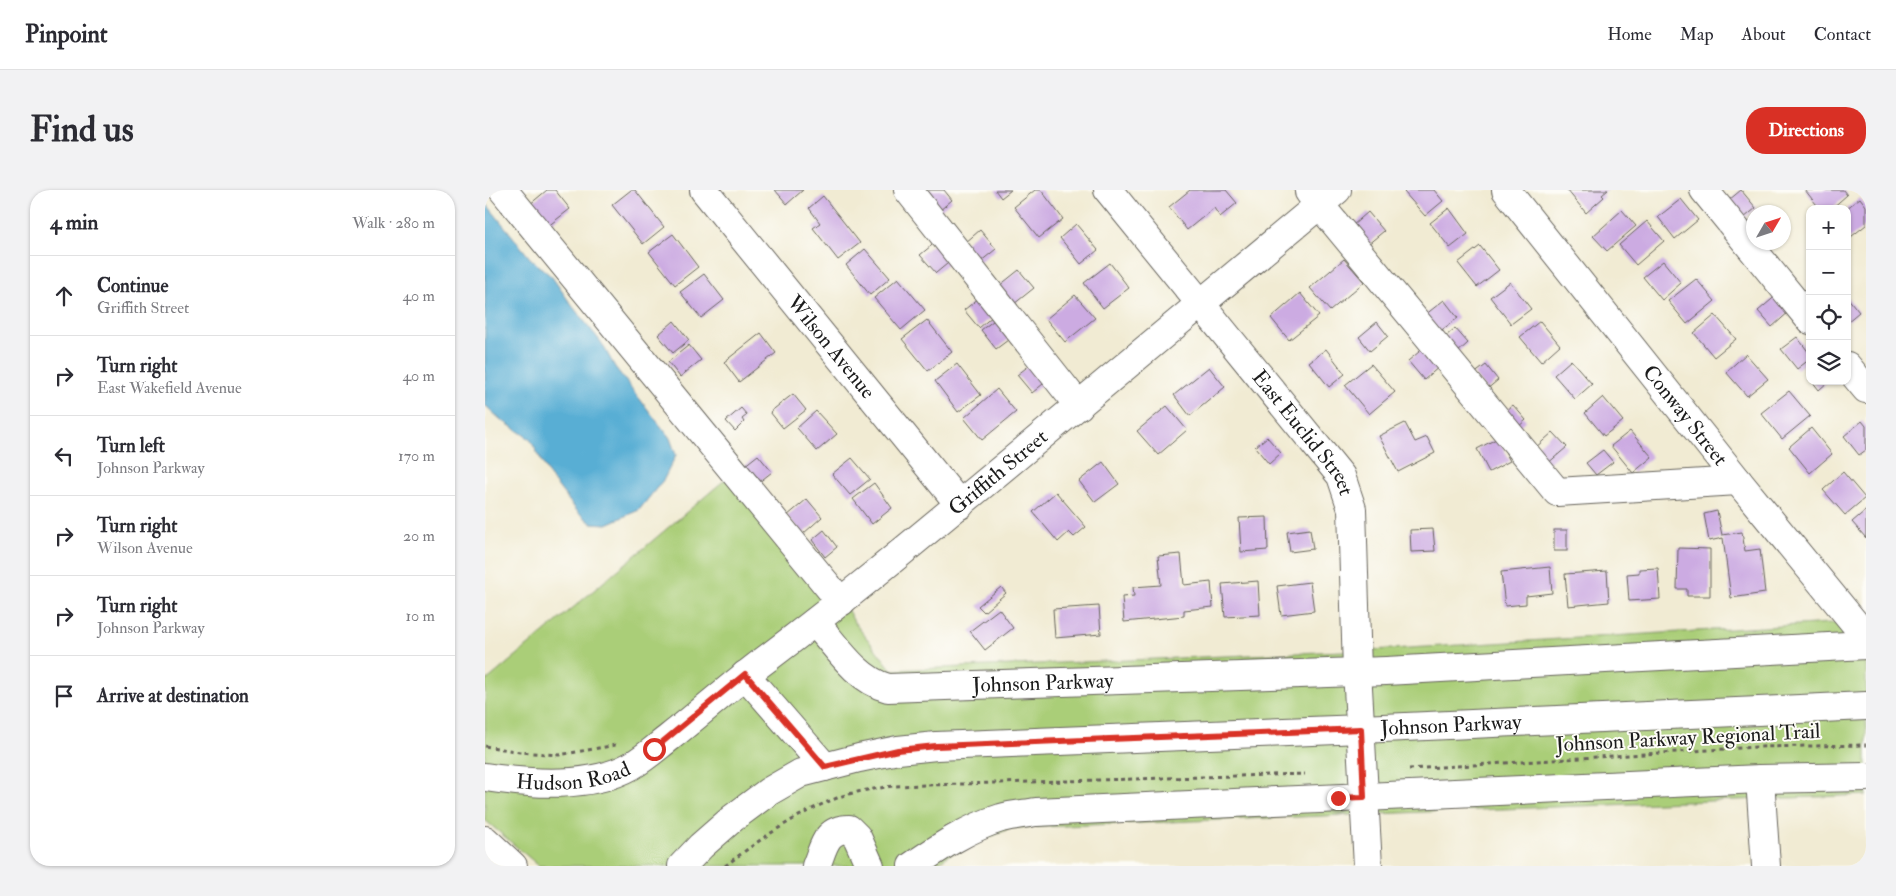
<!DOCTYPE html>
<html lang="en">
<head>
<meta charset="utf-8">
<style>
	body { margin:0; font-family:"IM FELL Double Pica",serif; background:#f2f2f3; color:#2b2b33 }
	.controls { position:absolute; right:15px; top:15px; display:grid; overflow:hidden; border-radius:10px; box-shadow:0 1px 4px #0004 }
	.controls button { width:45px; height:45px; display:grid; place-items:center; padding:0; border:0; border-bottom:1px solid #e1e1e2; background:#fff; color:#2b2b33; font:25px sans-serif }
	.compass { position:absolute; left:1261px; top:15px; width:45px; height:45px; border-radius:50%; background:#fff; box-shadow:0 1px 4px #0004; rotate:51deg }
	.stop { position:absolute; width:15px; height:15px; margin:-11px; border:4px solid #d93025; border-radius:50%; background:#fff }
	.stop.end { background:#d93025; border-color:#fff; box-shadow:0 1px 5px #0008 }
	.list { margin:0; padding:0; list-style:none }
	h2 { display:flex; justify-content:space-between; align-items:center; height:65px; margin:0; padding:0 20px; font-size:21px }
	h2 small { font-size:16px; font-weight:400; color:#7c7c81 }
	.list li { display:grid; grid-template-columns:32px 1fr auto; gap:15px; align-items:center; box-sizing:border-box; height:80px; padding:0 20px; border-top:1px solid #e1e1e2 }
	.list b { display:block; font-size:19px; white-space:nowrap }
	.list p { margin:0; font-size:16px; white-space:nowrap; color:#7c7c81 }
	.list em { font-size:16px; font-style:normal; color:#7c7c81 }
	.icon { flex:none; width:28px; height:28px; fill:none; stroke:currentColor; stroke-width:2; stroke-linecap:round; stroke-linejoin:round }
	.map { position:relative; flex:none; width:1381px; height:676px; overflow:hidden; border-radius:20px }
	header { display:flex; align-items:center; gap:30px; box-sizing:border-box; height:70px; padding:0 25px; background:#fff; border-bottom:1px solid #e1e1e2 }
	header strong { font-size:24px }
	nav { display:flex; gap:28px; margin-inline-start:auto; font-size:18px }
	.intro { display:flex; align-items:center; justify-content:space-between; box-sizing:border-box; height:120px; padding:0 30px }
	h1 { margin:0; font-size:35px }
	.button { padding:12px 22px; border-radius:20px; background:#d93025; color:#fff; font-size:18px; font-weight:700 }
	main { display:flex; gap:30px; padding:0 30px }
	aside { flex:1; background:#fff; border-radius:20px; box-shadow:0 1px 4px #0004 }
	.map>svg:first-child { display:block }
</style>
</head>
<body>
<header>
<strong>Pinpoint</strong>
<nav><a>Home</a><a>Map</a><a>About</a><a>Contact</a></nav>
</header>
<div class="intro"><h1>Find us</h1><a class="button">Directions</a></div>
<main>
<aside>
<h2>4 min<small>Walk · 280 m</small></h2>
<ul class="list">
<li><svg class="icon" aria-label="ahead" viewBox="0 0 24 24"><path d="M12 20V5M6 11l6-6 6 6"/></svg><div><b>Continue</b><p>Griffith Street</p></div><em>40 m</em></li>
<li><svg class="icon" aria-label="right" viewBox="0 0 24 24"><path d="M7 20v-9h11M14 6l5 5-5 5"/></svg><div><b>Turn right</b><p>East Wakefield Avenue</p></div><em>40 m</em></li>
<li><svg class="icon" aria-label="left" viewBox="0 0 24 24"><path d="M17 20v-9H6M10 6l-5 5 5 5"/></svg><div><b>Turn left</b><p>Johnson Parkway</p></div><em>170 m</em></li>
<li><svg class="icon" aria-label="right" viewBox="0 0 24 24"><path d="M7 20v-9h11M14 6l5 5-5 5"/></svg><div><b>Turn right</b><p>Wilson Avenue</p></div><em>20 m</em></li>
<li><svg class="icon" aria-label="right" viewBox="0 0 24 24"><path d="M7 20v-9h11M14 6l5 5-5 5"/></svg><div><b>Turn right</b><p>Johnson Parkway</p></div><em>10 m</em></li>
<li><svg class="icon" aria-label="arrive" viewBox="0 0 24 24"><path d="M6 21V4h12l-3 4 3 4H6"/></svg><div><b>Arrive at destination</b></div></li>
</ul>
</aside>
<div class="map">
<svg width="1381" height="676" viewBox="0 0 1381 676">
	<rect width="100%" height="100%" fill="#fdfcf7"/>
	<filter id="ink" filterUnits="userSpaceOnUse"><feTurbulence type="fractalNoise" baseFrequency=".02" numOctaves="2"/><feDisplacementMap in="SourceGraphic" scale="10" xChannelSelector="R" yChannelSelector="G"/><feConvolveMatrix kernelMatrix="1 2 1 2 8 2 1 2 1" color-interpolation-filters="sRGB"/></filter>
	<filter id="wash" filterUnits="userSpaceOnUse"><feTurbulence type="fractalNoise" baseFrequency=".0096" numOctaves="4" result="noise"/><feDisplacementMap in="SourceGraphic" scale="20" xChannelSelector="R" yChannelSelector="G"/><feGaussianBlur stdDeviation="1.12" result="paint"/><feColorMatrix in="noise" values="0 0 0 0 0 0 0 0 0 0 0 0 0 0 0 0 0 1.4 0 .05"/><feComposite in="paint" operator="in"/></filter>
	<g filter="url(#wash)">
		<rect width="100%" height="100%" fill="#f1ebd3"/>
		<path fill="#aace78" stroke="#63754a" d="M255,277L345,386L369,432L407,480L907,459L1381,431V605L526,638L464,665L449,676H54L0,630V492Z"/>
		<path fill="#58aed4" stroke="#3a6578" d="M0,12L45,68L67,87L88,117L116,152L130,177L185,248L191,265L179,289L154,320L122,334L106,333L92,321L64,285L45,249L15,229L0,215Z"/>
		<g id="blocks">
			<g fill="#ccabe2">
				<path d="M62,0H70L85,19L62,37L44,15Z"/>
				<path d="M146,0H150L179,37L158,54L127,15Z"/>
				<path d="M290,0H318L302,14Z"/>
				<path d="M443,0H459L467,10L454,21L439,3Z"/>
				<path d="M510,0H526L516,8Z"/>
				<path d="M550,0H556L578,29L554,48L529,17Z"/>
				<path d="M705,0H741L752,13L735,27L729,18L702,40L684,17Z"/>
				<path d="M921,0H949L958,11L940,26L919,2Z"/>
				<path d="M1082,0H1123L1117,5L1119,7L1101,23Z"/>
				<path d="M1256,0L1271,18L1259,28L1244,10Z"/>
				<path d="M1320,0H1358L1362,5L1346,19H1335Z"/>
				<path d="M338,6L375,53L353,70L328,38L335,33L324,18Z"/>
				<path d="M1375,8L1381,16V35L1362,50V18Z"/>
				<path d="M1196,9L1213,30L1190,49L1173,27Z"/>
				<path d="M964,18L983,44L965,58L945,33Z"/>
				<path d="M1137,20L1151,36L1122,61L1108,46Z"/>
				<path d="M883,22L899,41L882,55L867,36Z"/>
				<path d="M1162,31L1179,51L1151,75L1134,55Z"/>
				<path d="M591,34L613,60L596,74L575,48Z"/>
				<path d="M495,40L511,59L495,72L480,53Z"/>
				<path d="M188,44L213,77L190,95L164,62Z"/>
				<path d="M452,51L468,69L451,83L435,65Z"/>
				<path d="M995,56L1014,80L992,97L973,73Z"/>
				<path d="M380,59L405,88L385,105L361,75Z"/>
				<path d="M859,69L879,92L845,121L825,98Z"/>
				<path d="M1178,71L1196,93L1177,110L1158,87Z"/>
				<path d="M625,73L644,98L618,118L599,93Z"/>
				<path d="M534,80L549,98L529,114L514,96Z"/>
				<path d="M219,84L239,110L216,128L195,102Z"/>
				<path d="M413,88L440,120L416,140L389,108Z"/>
				<path d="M1211,89L1230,111L1202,134L1183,111Z"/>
				<path d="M1025,92L1046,119L1026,134L1005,107Z"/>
				<path d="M815,103L834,126L804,150L786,128Z"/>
				<path d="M1293,104L1306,120L1287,137L1273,121Z"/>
				<path d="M590,105L610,128L580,152L561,129Z"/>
				<path d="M1362,107L1374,122L1362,132Z"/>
				<path d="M494,108L509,125L494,138L479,120Z"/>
				<path d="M959,110L973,128L954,142L940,125Z"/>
				<path d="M1230,125L1251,149L1229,167L1209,143Z"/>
				<path d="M512,128L527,147L511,159L496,140Z"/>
				<path d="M442,130L467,162L443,181L417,149Z"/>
				<path d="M189,131L204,150L188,163L173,145Z"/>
				<path d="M1055,131L1075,155L1056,172L1035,147Z"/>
				<path d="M892,132L903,146L885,161L874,147Z"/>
				<path d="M970,138L983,153L972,163L959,148Z"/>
				<path d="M276,143L291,163L254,192L239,172Z"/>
				<path d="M1312,147L1325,164V169L1312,179L1296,159Z"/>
				<path d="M204,155L216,170L195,187L183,172Z"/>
				<path d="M940,157L955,176L939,190L923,171Z"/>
				<path d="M841,159L860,184L844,197L824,172Z"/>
				<path d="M1261,164L1283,189L1262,206L1241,182Z"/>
				<path d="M1086,170L1107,194L1090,209L1069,185Z"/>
				<path d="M550,171L564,189L547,203L532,185Z"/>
				<path d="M472,174L496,205L473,222L450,191Z"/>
				<path d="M886,174L910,202L884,224L860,195Z"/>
				<path d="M1001,175L1013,190L1001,200L989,184Z"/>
				<path d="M724,177L740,197L705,226L689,205Z"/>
				<path d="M1327,191H1344L1334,200Z"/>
				<path d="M512,199L531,222L497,250L479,228Z"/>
				<path d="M1304,201L1325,226L1297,249L1276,223Z"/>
				<path d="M308,204L321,220L298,238L285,222Z"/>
				<path d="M1118,207L1138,231L1119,246L1100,223Z"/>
				<path d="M1028,215L1041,230L1033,237L1020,222Z"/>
				<path d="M682,216L702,240L673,265L652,241Z"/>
				<path d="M256,218L262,225L257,229L259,232L250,241L241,231Z"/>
				<path d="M331,221L352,244L332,261L312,238Z"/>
				<path d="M1377,231L1381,236V260L1374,265L1359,246Z"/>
				<path d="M920,233L930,252L942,247L950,263L913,282L894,246Z"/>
				<path d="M1326,238L1347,264L1325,283L1304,257Z"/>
				<path d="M1145,241L1167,267L1148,283L1126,256Z"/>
				<path d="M1068,242L1082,257L1062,274L1049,259Z"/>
				<path d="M782,247L796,263L784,274L770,257Z"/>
				<path d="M1013,248L1025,271L1004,282L992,259Z"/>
				<path d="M1118,260L1128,272L1111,285L1101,273Z"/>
				<path d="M273,265L287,282L273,293L259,276Z"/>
				<path d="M367,268L385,289L365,305L347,284Z"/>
				<path d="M618,272L634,294L610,312L594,291Z"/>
				<path d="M1358,282L1380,308L1360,325L1338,300Z"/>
				<path d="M389,293L407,318L387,334L368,309Z"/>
				<path d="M571,302L601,337L589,347L584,342L573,352L548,322Z"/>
				<path d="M322,309L337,327L318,344L302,326Z"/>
				<path d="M1381,320V348L1367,332Z"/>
				<path d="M1232,321L1237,345L1257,342L1260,361L1275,359L1280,403L1246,408L1238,348L1224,351L1219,324Z"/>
				<path d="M782,327L783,360L756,362L754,328Z"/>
				<path d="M825,339L828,359L805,362L802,342Z"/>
				<path d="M948,339L950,361L926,362L925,340Z"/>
				<path d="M339,340L352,357L340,367L327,350Z"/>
				<rect x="1069" y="340" width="13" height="21"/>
				<path d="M1193,358L1225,359V406H1202V399H1192Z"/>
				<path d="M696,364L699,395L726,392L728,417L699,420V426L639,432L637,407L649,406L648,397L676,395L673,366Z"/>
				<path d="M1065,377L1067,403L1041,406V414L1020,416L1016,382Z"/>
				<path d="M1173,378L1175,409L1144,411L1142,384L1154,383V379Z"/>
				<path d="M1122,381L1124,412L1083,416L1080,384Z"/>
				<path d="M773,391L775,425L740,427L737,394Z"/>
				<path d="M825,392L829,421L796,425L792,396Z"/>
				<path d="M516,397L521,403L499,422L493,416Z"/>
				<path d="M614,416L616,444L570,448L568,419Z"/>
				<path d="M514,419L528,438L500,460L485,441Z"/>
			</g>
		</g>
	</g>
	<g filter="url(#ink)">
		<use href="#blocks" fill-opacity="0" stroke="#67645c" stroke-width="1"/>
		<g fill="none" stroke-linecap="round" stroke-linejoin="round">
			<defs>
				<g id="minor">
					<path d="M18,0L356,412"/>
					<path id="s1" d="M219,0L475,315"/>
					<path d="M423,0L594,216"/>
					<path id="s2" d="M623,0L856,286L867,319L872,480L883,676"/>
					<path id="s3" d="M1021,0L1253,291L1381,447"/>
					<path d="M1219,0L1325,130"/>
					<path d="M824,2L1072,302L1253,291"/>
					<path d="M1362,176L1381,199"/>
					<path id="s4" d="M330,432C351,456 372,490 403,498L901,481L1381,455"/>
					<path d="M260,485L340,577"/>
					<path id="s5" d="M0,587C45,594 105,599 146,576C160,568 172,557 185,547C218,521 250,492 284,467C368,404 448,336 529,269C637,179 744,90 852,0"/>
					<path d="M1275,589L1281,676"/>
					<path d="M0,650L28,676"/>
					<path id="s6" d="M197,676L216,656L248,628L283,602L316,583L374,568L413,560L451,556L876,539L1381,516"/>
					<path d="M331,676C339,657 340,639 364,639L372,647L385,676"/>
					<path d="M427,676C455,657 483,638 516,628C527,625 539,624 551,622L1275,589L1381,587"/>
				</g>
			</defs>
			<use href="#minor" stroke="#67645c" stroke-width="30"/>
			<g stroke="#67645c" stroke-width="3" stroke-dasharray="4 4" stroke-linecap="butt">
				<path d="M0,556L35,562L74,565L131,555"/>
				<path d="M924,579L1271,557L1381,555"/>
				<path d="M240,676C274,650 311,624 352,608C370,601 389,599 408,596L820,584"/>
			</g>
			<use href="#minor" stroke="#fff" stroke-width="28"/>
		</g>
	</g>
	<g fill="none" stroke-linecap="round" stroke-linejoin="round" filter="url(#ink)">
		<path stroke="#d93025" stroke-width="6" d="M169,559L260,484L340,577L413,560L451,556L876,539L879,607L853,608"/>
	</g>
	<g text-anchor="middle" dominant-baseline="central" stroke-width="4" stroke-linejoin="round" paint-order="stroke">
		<g font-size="21" fill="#1c1c1c" stroke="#fdfcf7">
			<text stroke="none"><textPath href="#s1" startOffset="202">Wilson Avenue</textPath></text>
			<text stroke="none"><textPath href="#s3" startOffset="288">Conway Street</textPath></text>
			<text stroke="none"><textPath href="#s2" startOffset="312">East Euclid Street</textPath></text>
			<text stroke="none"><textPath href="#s5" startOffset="619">Griffith Street</textPath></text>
			<text stroke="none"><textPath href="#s4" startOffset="255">Johnson Parkway</textPath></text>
			<text stroke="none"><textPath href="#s6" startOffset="805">Johnson Parkway</textPath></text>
			<text transform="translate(1203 548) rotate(-3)">Johnson Parkway Regional Trail</text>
			<text stroke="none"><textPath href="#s5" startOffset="89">Hudson Road</textPath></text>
		</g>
	</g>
</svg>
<div class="controls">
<button>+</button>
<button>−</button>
<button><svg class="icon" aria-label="locate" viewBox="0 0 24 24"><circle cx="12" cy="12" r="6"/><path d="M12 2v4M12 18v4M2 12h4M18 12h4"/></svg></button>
<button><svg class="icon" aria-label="layers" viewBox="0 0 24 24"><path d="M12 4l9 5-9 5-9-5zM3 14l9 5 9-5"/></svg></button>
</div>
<svg class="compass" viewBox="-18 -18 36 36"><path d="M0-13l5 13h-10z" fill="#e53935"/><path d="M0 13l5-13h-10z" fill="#7c7c81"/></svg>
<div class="stop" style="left:169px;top:559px"></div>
<div class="stop end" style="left:853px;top:608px"></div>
</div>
</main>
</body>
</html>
